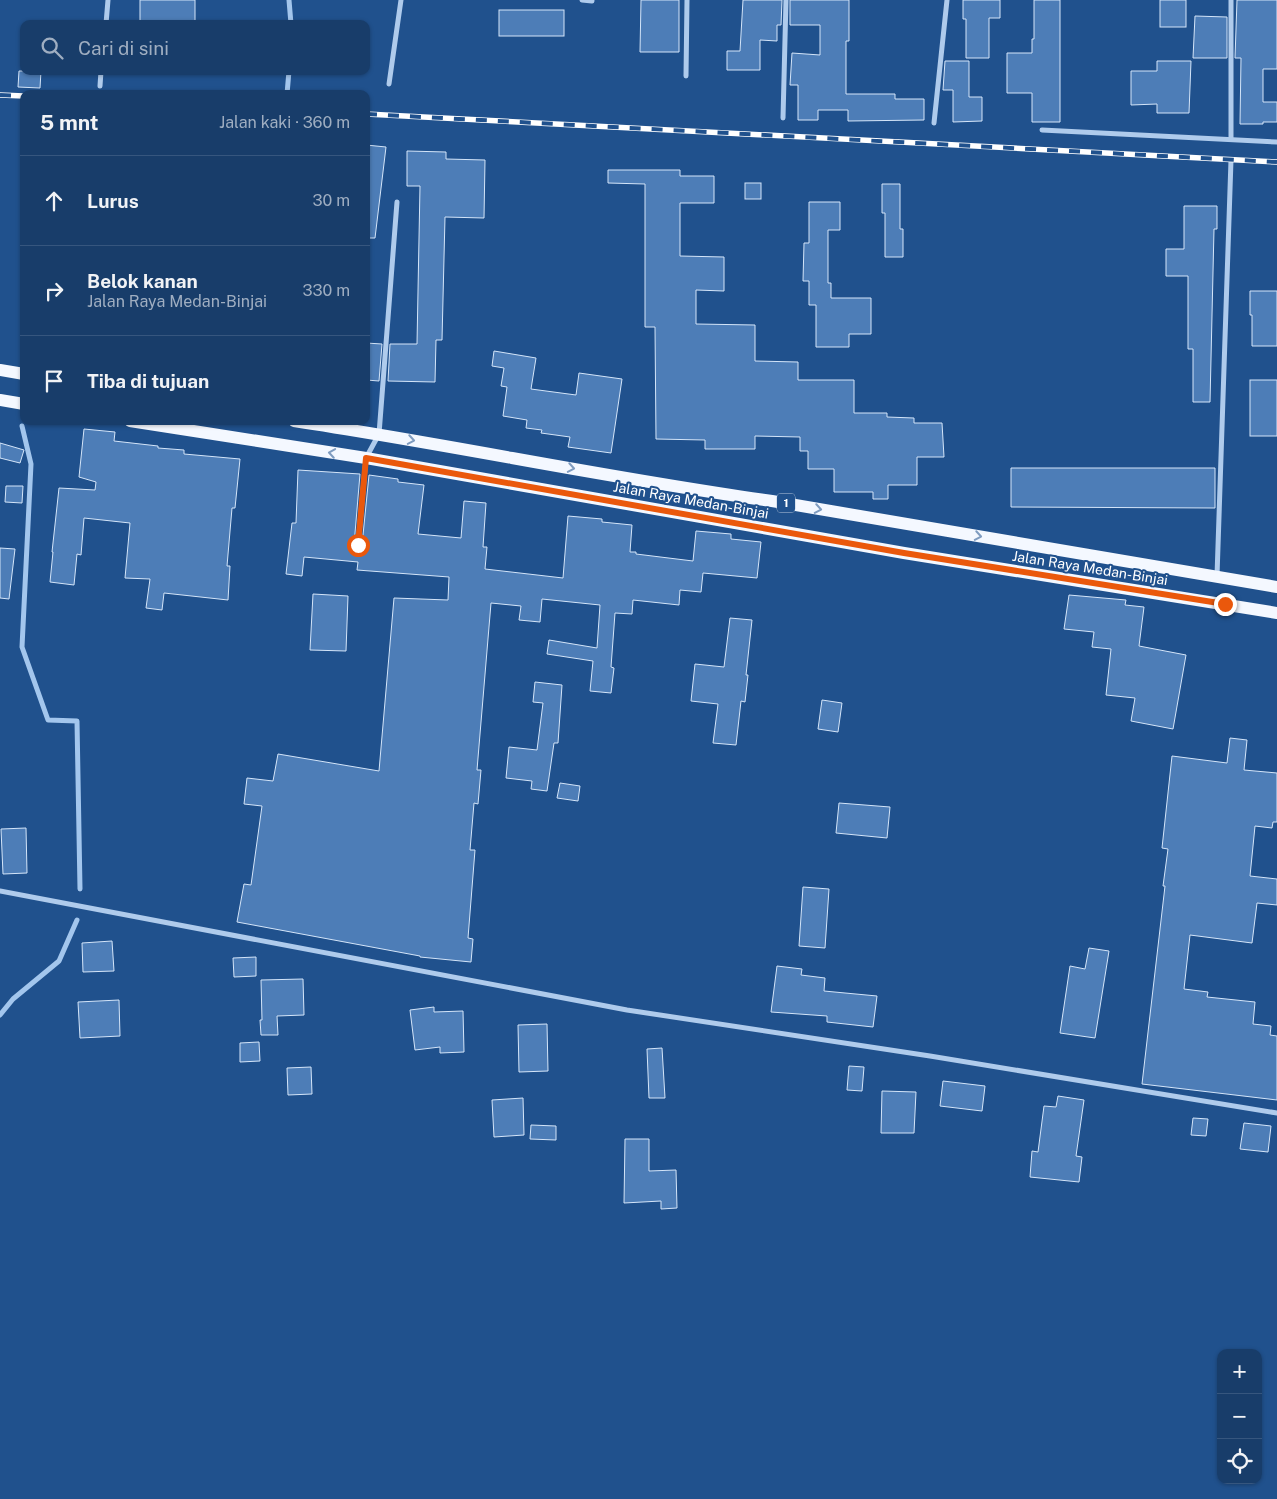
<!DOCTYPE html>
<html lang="id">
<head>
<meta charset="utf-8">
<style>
	body { margin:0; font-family:"Public Sans",sans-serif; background:#214470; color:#f1f3f6 }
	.controls { position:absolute; right:15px; bottom:15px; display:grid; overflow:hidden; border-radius:10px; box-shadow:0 1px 4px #0004 }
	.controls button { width:45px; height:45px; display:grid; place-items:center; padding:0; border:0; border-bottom:1px solid #36567e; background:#183d6a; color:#f1f3f6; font:25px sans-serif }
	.stop { position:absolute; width:15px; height:15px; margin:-11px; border:4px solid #ea580c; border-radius:50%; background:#fff }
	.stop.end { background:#ea580c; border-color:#fff; box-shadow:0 1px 5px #0008 }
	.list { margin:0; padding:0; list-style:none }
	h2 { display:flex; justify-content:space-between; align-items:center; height:65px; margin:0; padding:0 20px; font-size:21px }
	h2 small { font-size:16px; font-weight:400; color:#9faec1 }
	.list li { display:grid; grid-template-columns:32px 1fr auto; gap:15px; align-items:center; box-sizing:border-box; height:90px; padding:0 20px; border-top:1px solid #36567e }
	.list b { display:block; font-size:19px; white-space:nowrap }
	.list p { margin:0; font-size:16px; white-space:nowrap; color:#9faec1 }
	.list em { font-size:16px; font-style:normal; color:#9faec1 }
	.icon { flex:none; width:28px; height:28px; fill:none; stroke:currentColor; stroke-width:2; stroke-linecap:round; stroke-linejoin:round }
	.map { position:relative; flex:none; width:1277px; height:1499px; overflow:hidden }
	.search { position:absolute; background:#183d6a; box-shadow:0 1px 4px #0004; left:20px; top:20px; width:350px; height:55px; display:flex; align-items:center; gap:12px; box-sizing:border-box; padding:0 18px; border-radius:10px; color:#9faec1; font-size:19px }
	.panel { position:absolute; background:#183d6a; box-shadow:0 1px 4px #0004; left:20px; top:90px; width:350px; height:335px; border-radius:10px }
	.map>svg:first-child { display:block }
</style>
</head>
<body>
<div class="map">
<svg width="1277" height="1499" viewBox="0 0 1277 1499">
	<rect width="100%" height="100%" fill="#20518d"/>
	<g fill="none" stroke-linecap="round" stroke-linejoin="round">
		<g stroke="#a3c6ed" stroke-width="5">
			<path d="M289,0L291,24"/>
			<path d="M287,94L289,71"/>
			<path d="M22,426L31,464L22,647L48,720L77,721L80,889"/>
			<path d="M0,1015L13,999L59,961L77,920"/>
		</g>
	</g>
	<g fill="#4d7db7" stroke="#d4e5f9">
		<rect x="140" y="0" width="55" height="24"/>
		<path d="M641,0H679V52H640Z"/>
		<path d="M743,0H782L781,25H777V41L760,40V70H727V51H740Z"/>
		<path d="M790,0H849V41H846V94H895V99H924V120L848,121V110H818V120H798V85H790L792,53L820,55V25H790Z"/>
		<path d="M963,0H1000V18H989V58H966V19H963Z"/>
		<path d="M1034,0H1060V122H1032V93H1007V53H1032V39H1034Z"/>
		<rect x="1160" y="0" width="26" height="27"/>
		<path d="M1237,0H1277V69H1263V102H1277V122H1263V124H1240L1241,58H1235Z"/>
		<rect x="499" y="10" width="65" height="26"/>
		<path d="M1195,16L1227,17V58H1193Z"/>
		<path d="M945,61H969V97H982V121L953,122V90H943Z"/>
		<path d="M1157,61H1191L1189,113H1157V104L1131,105V71H1157Z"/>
		<path d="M19,71H41L40,88L18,87Z"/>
		<path d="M366,145L386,147L375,238H366Z"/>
		<path d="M407,151L446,152V159L485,160L484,218L445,217L442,340H436L435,382L388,381L390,344H417L420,186H407Z"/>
		<path d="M608,170H680V176H714V203H680V256L724,257V291L696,290V324L755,325V361L798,362V380H854V413H887V417L914,418V423H942L944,457H917V485H888V499H873V492H834V469H808V451H800V437L755,436V449H705V440L656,439L655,327H645V184L608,183Z"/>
		<rect x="745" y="183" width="16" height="16"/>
		<path d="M882,184H900V229H903V257H885V213H882Z"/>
		<path d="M809,202H840V230H828V283H831V298H871V334H849V347H816V305H809V281H803L804,243H809Z"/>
		<path d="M1184,206H1217V229H1214L1210,402H1193V349H1188V276H1166V249H1184Z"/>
		<path d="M1250,291H1277V346H1252V315H1250Z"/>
		<path d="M366,343L382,344L379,381L366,380Z"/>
		<path d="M494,351L536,358L531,389L576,395L579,373L622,379L611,453L568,447L570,437L541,433L542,430L526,428L527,420L503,416L507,387L501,386L504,368L492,366Z"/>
		<rect x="1250" y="380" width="27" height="56"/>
		<path d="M84,429L115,432L114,441L158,446V448L184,450V454L240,459L235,508H232L227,566H230L228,600L164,593L162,610L146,608L150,579L125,578L130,523L84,518L81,555L77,554L74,585L50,582L53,552H52L59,488L95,490L96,482L79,477Z"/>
		<path d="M0,443L24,450L20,463L0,458Z"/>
		<path d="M1011,468H1215V508L1011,507Z"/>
		<path d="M298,470L360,474L354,545L357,549H360L362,545L369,475L398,479V482L424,485L418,534L461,538L464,501L486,503L483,547H487L485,569L563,578L568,516L602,519V522L632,525L630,552H636V554L693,561L696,531L731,534V539L761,542L757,578L703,573L701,592L680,590L679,605L633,600L632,614L615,613L611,667L614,668L611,693L590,691L593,661L547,654L549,640L597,648L600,605L542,599L540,622L519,620L521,606L491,603L477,770H481L478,804L474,803L470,850H475L468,938L473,939L471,962L420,957V956L237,922L244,884L251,885L262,806L244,804L247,778L273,781L278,754L379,771L394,598L448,600L449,577L357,570L358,562L304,557L302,576L286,574L292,523H296Z"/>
		<path d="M6,486H23L22,503L5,502Z"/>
		<path d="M0,548L15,549L9,599L0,598Z"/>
		<path d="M313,594L348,596L346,651L310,650Z"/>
		<path d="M1069,595L1126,600L1125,605L1144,607L1139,646L1186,655L1173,729L1131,721L1135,698L1106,695L1111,649L1092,647L1094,632L1064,629Z"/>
		<path d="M730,618L752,620L746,675H748L745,702L741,701L736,745L713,743L718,704L691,701L695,664L724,667Z"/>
		<path d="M535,682L562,685L558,743H554L547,791L531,789L532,781L506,778L509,747L537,750L543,703L533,702Z"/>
		<path d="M822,700L842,703L838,732L818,729Z"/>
		<path d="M1230,738L1247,740L1244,770L1277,773V822H1273L1272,828L1255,826L1250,876L1277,879V905L1257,903L1252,943L1190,935L1184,989L1208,992L1207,997L1255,1002L1253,1024L1271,1026L1270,1035L1277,1036V1100L1142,1084L1165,886H1163L1168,849L1162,848L1172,756L1227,763Z"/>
		<path d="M560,783L580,786L578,801L557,798Z"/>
		<path d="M839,803L890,807L887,838L836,833Z"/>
		<path d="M26,828L27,873L3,874L1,829Z"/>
		<path d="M803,887L829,889L825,948L799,946Z"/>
		<path d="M112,941L114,971L83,972L82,943Z"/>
		<path d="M1089,948L1109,951L1095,1038L1060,1033L1070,966L1085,969Z"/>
		<path d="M256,957V976L234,977L233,958Z"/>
		<path d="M777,966L802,969L801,975L825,978L824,991L877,996L873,1027L827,1022V1016L771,1012Z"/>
		<path d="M303,979L304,1015L277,1016L278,1035H261L260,1020H262L261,980Z"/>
		<path d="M119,1000L120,1036L80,1038L78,1002Z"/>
		<path d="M434,1007V1012L463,1011L464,1052L440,1053V1047L415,1050L410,1010Z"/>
		<path d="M547,1024L548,1071L519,1072L518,1025Z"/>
		<path d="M259,1042L260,1061L240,1062V1043Z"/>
		<path d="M662,1048L665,1098H649L647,1049Z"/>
		<path d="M849,1066L864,1067L862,1091L847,1090Z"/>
		<path d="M311,1067L312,1094L288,1095L287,1068Z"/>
		<path d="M943,1081L985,1086L982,1111L940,1106Z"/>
		<path d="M882,1091L916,1092L914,1133H881Z"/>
		<path d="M1058,1096L1084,1100L1076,1156L1082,1157L1079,1182L1030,1177L1032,1151L1038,1152L1044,1106L1056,1107Z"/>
		<path d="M523,1098L524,1135L494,1137L492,1100Z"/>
		<path d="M1193,1118L1208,1119L1206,1136L1191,1135Z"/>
		<path d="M1244,1123L1271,1126L1268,1152L1240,1149Z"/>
		<path d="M531,1125L556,1126V1140L530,1139Z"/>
		<path d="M625,1139H649V1171L676,1170L677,1208L661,1209V1201L624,1203Z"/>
	</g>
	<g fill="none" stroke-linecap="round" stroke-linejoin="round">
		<g stroke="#afcbec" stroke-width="5">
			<path d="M582,0L592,1"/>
			<path d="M1231,0V139"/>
			<path d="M106,24L108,0"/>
			<path d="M686,76L687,0"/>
			<path d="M389,84L401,0"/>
			<path d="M100,86L101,71"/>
			<path d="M783,118L786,0"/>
			<path d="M934,123L947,0"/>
			<path d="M1042,130L1277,142"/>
			<path d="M358,545L366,458L379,434L397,202"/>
			<path d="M1217,576L1231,160"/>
			<path d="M0,891L627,1010L930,1056L1277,1113"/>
		</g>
		<g stroke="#f4f8ff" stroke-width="12">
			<path d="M0,370L24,374"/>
			<path d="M0,400L24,404"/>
			<path d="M130,421L366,458L904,553L1277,613"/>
			<path d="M294,421C454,445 612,479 772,501L1277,587"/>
		</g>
		<defs>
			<g id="rail">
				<path d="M0,95L24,96"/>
				<path d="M366,114L1277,162"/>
			</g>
		</defs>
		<use href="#rail" stroke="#fff" stroke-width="5.5"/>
		<use href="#rail" stroke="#20518d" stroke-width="4" stroke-dasharray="11" stroke-linecap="butt"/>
	</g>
	<defs><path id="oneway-chevron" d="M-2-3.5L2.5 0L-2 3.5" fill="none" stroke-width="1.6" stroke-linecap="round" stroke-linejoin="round" transform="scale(1.25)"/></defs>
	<g stroke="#7f9cc0">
		<use href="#oneway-chevron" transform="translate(411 440) rotate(10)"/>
		<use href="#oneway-chevron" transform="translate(332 453) rotate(-171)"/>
		<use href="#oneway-chevron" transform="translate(571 468) rotate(10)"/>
		<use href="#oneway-chevron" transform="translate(818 509) rotate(10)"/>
		<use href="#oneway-chevron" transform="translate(978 536) rotate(10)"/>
	</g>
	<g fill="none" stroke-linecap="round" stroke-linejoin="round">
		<path stroke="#ea580c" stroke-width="6" d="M358,545L366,458L904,553L1225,604"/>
	</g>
	<g text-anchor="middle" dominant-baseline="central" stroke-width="4" stroke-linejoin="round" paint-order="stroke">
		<rect fill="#20518d" stroke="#bccbdd" stroke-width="1" x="777" y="493.5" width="18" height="19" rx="4"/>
		<g font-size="12" font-weight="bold" fill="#fff">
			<text x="786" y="503">1</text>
		</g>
		<g font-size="14" fill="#fff" stroke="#20518d">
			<text transform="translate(691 500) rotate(10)">Jalan Raya Medan-Binjai</text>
			<text transform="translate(1090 568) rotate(9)">Jalan Raya Medan-Binjai</text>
		</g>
	</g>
</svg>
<div class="controls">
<button>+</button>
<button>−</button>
<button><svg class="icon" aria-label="locate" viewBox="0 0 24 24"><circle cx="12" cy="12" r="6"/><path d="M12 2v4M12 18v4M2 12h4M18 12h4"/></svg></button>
</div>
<div class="stop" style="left:358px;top:545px"></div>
<div class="stop end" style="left:1225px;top:604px"></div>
<div class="search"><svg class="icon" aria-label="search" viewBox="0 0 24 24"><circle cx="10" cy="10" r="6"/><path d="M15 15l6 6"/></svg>Cari di sini</div>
<section class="panel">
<h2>5 mnt<small>Jalan kaki · 360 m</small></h2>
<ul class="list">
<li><svg class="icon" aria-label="ahead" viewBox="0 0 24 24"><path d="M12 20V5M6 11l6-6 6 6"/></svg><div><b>Lurus</b></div><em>30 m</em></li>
<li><svg class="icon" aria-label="right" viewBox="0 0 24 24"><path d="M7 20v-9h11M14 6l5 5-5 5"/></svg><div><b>Belok kanan</b><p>Jalan Raya Medan-Binjai</p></div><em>330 m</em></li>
<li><svg class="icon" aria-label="arrive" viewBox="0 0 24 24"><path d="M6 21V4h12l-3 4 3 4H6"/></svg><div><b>Tiba di tujuan</b></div></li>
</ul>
</section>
</div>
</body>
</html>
